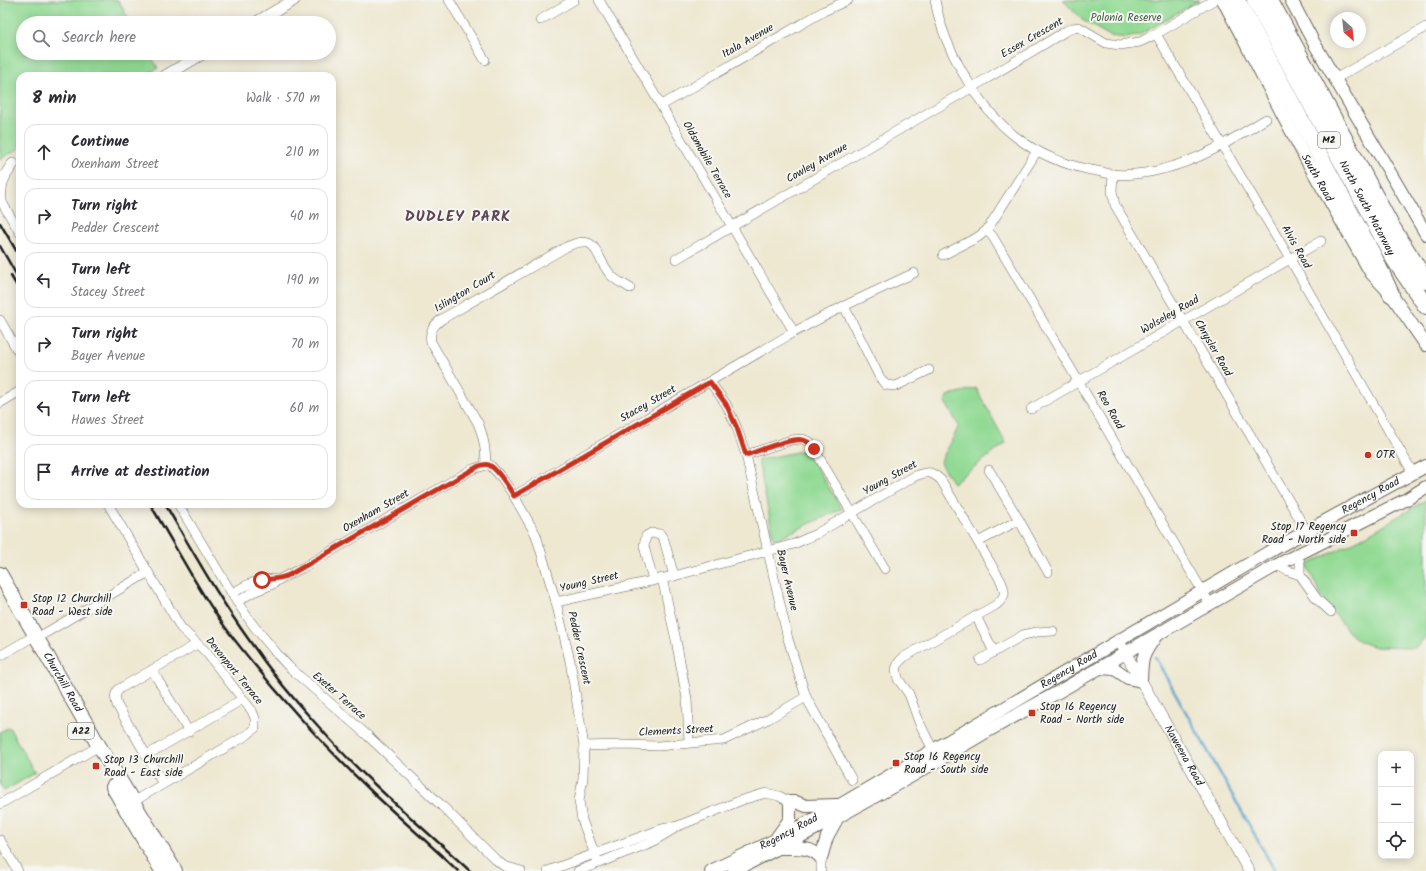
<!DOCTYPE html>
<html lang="en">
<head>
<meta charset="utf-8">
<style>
	body { margin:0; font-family:Kalam,sans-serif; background:#f7f7f7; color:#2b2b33 }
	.controls { position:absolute; right:12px; bottom:12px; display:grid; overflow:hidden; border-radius:8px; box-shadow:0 2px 10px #0003 }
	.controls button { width:36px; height:36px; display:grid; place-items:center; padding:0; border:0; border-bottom:1px solid #e1e1e2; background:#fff; color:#2b2b33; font:20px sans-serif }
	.compass { position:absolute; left:1330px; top:12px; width:36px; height:36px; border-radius:50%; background:#fff; box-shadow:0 2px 10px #0003; rotate:153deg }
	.stop { position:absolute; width:12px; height:12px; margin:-9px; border:3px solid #c8321e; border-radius:50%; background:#fff }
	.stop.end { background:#c8321e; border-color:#fff; box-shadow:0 1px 4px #0008 }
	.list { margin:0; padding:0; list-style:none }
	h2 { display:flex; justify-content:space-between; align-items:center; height:52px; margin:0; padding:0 16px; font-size:17px }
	h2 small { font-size:13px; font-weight:400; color:#7c7c81 }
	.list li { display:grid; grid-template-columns:26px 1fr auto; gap:12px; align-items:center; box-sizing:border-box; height:56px; margin:0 8px 8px; padding:0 8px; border:1px solid #e1e1e2; border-radius:12px }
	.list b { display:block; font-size:15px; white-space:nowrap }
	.list p { margin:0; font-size:13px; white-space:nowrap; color:#7c7c81 }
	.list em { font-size:13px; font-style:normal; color:#7c7c81 }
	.icon { flex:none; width:22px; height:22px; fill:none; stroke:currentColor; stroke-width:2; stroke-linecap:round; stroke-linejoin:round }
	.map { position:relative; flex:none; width:1426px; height:871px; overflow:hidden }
	.search { position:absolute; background:#fff; box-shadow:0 2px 10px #0003; left:16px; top:16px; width:320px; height:44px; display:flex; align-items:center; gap:10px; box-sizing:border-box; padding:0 14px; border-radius:22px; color:#7c7c81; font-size:15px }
	.panel { position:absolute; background:#fff; box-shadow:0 2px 10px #0003; left:16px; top:72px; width:320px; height:436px; border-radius:12px }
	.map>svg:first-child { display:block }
</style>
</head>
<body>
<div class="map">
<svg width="1426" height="871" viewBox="0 0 1426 871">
	<rect width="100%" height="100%" fill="#f6f6f2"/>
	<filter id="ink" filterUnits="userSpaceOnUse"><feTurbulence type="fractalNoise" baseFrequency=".025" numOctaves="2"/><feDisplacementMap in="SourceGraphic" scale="8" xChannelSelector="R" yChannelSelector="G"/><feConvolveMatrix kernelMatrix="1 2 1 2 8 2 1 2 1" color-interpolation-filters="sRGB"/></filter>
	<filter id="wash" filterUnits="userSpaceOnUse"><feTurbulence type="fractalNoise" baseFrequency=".012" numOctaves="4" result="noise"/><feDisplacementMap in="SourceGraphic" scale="16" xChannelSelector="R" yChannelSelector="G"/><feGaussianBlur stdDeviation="0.9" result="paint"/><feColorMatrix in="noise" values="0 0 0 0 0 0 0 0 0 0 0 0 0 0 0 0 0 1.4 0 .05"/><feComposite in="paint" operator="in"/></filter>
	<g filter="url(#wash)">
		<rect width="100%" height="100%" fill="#eee8d1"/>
		<g fill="#92da94" stroke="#577b58">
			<path d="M0,0H118L131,23H23V53H149L158,68L144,76H20V148L0,159Z"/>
			<path d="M1063,0H1200L1139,35L1126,38L1110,36L1082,20Z"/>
			<path d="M976,388L1006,443L953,483L940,463L959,426L945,402L947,396Z"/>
			<path d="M806,450L842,509L774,540L758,460Z"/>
			<path d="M1426,500V636L1416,648L1375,647L1361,642L1350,634L1321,596L1307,565L1360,539Z"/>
			<path d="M9,727L35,773L4,791L0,784V732Z"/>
		</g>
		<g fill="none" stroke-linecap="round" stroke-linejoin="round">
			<path stroke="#57a3cf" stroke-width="2.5" d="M1155,657L1275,871"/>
		</g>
	</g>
	<g filter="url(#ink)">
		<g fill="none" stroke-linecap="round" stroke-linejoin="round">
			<defs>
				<g id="minor">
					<path d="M449,0L485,60"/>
					<path d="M599,0L794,332"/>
					<path d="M935,0C940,28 949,48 963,73C992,125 1031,158 1091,170C1098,171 1105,173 1112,174C1126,176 1149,173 1163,169C1201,160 1233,139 1266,119"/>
					<path d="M540,20L574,0"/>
					<path d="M1156,34L1290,259L1413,473"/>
					<path d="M1335,79L1426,27"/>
					<path d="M662,105L824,11L848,0"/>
					<path d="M1113,174L1112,191L1115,205L1306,530"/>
					<path d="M0,199L20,233"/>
					<path d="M987,230L993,237L1210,604"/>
					<path d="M943,255L978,237L987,230L1037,151"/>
					<path d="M676,259L971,88L1066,31L1073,28L1079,27L1106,43L1120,45L1140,42L1156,34L1214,0"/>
					<path d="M844,306L880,378L886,385L896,386L929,370"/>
					<path d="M0,320L20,355"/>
					<path d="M710,382L726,404L737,428L746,455L788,639L806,697L852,780"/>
					<path d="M0,403L20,391"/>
					<path d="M1031,409L1321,241"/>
					<path d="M746,455L791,440L802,439L810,442L885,569"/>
					<path d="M486,465H490L502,478L514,496L536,535L556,602L570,661L584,746L583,778L579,801L582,820L598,863"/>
					<path d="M486,465C486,449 484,437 478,423L431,342C429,331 433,326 442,319L566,247C599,232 593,254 610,274C614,280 624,284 630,288"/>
					<path d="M989,470L1019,520L1048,572"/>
					<path d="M514,496L794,332L844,306L914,273"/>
					<path d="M108,504L181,628L206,652L252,711L255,718V728L247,735L129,804"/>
					<path d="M178,504L237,602L253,625L278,655L289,667L368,736L442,806L495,859L504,866L521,871"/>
					<path d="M978,542L1019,520"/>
					<path d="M1277,565L1286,570L1300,575V562L1295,555"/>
					<path d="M1300,575L1317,599L1331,612"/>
					<path d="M662,578L676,640L687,699L689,742"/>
					<path d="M653,580L644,546L646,536L651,533L660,534L664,540L674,576"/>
					<path d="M232,594C246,584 261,577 278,580"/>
					<path d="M237,602L253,592L273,584L278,580L302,568L473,469L486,465"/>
					<path d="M556,602L674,576L794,544L816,534L915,476C928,471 931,471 941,480L1001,581C1006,593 1006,596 996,605L904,657L899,662L896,669L898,679L909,694L919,722L933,750"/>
					<path d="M976,616L994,652"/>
					<path d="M37,638L147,573"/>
					<path d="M0,656L29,639"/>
					<path d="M980,660L1023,635L1037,632L1053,631"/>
					<path d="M152,670L189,732"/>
					<path d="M584,746L623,745L658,746L724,740L768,719L806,697"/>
					<path d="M147,755L243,699"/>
					<path d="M163,784L117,705C115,698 114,695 119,689L197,644"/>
					<path d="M0,804L99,746"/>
					<path d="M0,840L18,871"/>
					<path d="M821,858V871"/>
					<path d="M548,871L662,829L678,826L742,800L766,793L779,796L790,802"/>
					<path d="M578,871L652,842L672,830"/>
				</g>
				<g id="tertiary">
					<path d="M255,23L294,0"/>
					<path d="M165,76L204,53"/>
					<path d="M1,201C0,183 2,179 13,164"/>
					<path id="s1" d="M1118,640L1249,871"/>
				</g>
				<g id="secondary">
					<path id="s2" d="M1223,0L1306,159L1371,273L1391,294L1426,345"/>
					<path d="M1291,0L1314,43L1426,234"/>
					<path d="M1100,668L1115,669L1128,678L1141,681C1142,660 1141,657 1154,639"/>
					<path d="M777,837L790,819V802H796L806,806L837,805"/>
					<path d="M782,848C796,848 811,846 821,858"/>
					<path d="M821,858L827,837L838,817"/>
					<path id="s3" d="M711,871L775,840L840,805L1274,549L1426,466"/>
					<path d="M734,871L838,817L910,777L986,732L1060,691L1277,565L1360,523L1407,499L1426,487"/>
				</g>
				<g id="primary">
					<path id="s4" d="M0,574L99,746L175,871"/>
					<path d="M113,787L162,871"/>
				</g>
				<g id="motorway">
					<path d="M1237,0L1374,257L1391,294"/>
					<path id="s5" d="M1255,0L1394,259L1426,306"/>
					<path d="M1270,0L1390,224L1426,281"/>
				</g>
			</defs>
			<use href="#minor" stroke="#66635b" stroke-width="10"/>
			<use href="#tertiary" stroke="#66635b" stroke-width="12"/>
			<use href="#secondary" stroke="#66635b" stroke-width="14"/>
			<use href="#primary" stroke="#66635b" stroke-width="16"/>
			<use href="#motorway" stroke="#66635b" stroke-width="18"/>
			<use href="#minor" stroke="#fff" stroke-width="9"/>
			<use href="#tertiary" stroke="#fff" stroke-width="11"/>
			<use href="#secondary" stroke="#fff" stroke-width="12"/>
			<use href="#primary" stroke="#fff" stroke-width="14"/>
			<use href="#motorway" stroke="#fff" stroke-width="16"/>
			<g stroke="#1c1c1c" stroke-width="2.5">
				<path d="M0,223L20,257"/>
				<path d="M0,246L20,281"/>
				<path d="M11,276L20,291"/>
				<path d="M150,504C179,552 205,604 241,648C280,697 323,745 369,789C398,817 429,843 458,871"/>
				<path d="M165,504C192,550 218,597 249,640C270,671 294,700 319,727C365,780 419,824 470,871"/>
			</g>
		</g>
	</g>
	<g fill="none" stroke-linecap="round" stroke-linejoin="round" filter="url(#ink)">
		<path stroke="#c8321e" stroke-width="5" d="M262,580C273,578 278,580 289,575L479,466C482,465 486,464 489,465C498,469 509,488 514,496L710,382L726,404L737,428L746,455C759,451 791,437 803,440C809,441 811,445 814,449"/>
	</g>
	<g fill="#c8321e" stroke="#f6f6f2" stroke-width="1.5">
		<circle cx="1368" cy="455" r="4"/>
		<rect x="1350" y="529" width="8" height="8" rx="2"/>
		<rect x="20" y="601" width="8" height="8" rx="2"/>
		<rect x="1028" y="709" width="8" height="8" rx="2"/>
		<rect x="892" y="759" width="8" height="8" rx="2"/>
		<rect x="92" y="762" width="8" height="8" rx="2"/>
	</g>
	<g text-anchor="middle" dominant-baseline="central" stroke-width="4" stroke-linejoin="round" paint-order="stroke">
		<g fill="#f6f6f2" stroke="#5d5d5c" stroke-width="1">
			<rect x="1318" y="132" width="22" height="16" rx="3"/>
			<rect x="68" y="723" width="26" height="16" rx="3"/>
		</g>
		<g font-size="10" font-weight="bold" fill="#1c1c1c">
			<text x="1329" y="140">M2</text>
			<text x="81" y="731">A22</text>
		</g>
		<g font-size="11" fill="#455e46" stroke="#f6f6f2">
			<text x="1126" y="18">Polonia Reserve</text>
		</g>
		<g font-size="11" fill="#1c1c1c" stroke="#f6f6f2">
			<text transform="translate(1032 38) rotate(-30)">Essex Crescent</text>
			<text transform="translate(748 41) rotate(-30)">Itala Avenue</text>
			<text transform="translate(707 160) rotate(60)">Oldsmobile Terrace</text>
			<text transform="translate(817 163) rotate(-30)">Cowley Avenue</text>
			<text stroke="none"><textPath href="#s2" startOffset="201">South Road</textPath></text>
			<text stroke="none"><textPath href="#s5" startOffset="236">North South Motorway</textPath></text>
			<text transform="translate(1296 247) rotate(60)">Alvis Road</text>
			<text transform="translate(465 292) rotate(-31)">Islington Court</text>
			<text transform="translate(1170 315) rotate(-30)">Wolseley Road</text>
			<text transform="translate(1213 348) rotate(60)">Chrysler Road</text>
			<text transform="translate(648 404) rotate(-30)">Stacey Street</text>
			<text transform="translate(1110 410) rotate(60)">Reo Road</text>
			<text transform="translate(890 478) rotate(-29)">Young Street</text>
			<text stroke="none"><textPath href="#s3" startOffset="759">Regency Road</textPath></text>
			<text transform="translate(376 511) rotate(-30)">Oxenham Street</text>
			<text transform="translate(787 580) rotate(77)">Bayer Avenue</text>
			<text transform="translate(589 582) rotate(-13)">Young Street</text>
			<text transform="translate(579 648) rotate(78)">Pedder Crescent</text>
			<text stroke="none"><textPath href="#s3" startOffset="411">Regency Road</textPath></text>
			<text transform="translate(234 671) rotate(51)">Devonport Terrace</text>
			<text stroke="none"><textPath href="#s4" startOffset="125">Churchill Road</textPath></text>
			<text transform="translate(339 696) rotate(41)">Exeter Terrace</text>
			<text transform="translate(676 731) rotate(-3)">Clements Street</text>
			<text stroke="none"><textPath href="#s1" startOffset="133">Naweena Road</textPath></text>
			<text stroke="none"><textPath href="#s3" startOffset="87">Regency Road</textPath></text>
		</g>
		<g font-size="11" fill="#1c1c1c" stroke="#f6f6f2" text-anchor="start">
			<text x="1376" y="455">OTR</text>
			<text x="1346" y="527" text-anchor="end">Stop 17 Regency<tspan x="1346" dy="13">Road - North side</tspan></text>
			<text x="32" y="599">Stop 12 Churchill<tspan x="32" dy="13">Road - West side</tspan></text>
			<text x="1040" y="707">Stop 16 Regency<tspan x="1040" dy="13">Road - North side</tspan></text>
			<text x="904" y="757">Stop 16 Regency<tspan x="904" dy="13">Road - South side</tspan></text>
			<text x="104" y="760">Stop 13 Churchill<tspan x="104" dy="13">Road - East side</tspan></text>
		</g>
		<g font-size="15" font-weight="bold" letter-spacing="1" fill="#5e4755" stroke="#f6f6f2">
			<text x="458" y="217">DUDLEY PARK</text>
		</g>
	</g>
</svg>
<div class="controls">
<button>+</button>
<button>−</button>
<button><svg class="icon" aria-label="locate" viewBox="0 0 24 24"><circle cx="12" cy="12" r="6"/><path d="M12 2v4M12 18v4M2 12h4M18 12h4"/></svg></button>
</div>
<svg class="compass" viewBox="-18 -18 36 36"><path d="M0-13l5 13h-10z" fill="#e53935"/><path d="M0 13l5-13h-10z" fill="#7c7c81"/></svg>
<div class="stop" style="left:262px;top:580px"></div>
<div class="stop end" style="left:814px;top:449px"></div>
<div class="search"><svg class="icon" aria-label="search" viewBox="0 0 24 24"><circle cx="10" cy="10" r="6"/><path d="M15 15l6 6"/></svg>Search here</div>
<section class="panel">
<h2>8 min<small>Walk · 570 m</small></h2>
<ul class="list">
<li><svg class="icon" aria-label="ahead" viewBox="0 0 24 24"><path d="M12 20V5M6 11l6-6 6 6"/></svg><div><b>Continue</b><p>Oxenham Street</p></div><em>210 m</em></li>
<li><svg class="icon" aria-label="right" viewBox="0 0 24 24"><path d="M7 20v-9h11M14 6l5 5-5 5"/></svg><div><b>Turn right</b><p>Pedder Crescent</p></div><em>40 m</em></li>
<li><svg class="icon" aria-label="left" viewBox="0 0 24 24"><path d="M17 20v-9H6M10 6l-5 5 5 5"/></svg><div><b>Turn left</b><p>Stacey Street</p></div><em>190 m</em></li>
<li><svg class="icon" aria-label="right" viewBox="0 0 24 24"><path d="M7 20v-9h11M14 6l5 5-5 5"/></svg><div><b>Turn right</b><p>Bayer Avenue</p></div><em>70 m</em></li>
<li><svg class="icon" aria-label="left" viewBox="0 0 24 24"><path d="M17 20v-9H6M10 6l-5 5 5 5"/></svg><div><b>Turn left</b><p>Hawes Street</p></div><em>60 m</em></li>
<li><svg class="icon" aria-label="arrive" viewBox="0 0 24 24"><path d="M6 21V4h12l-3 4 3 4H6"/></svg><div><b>Arrive at destination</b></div></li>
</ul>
</section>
</div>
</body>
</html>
